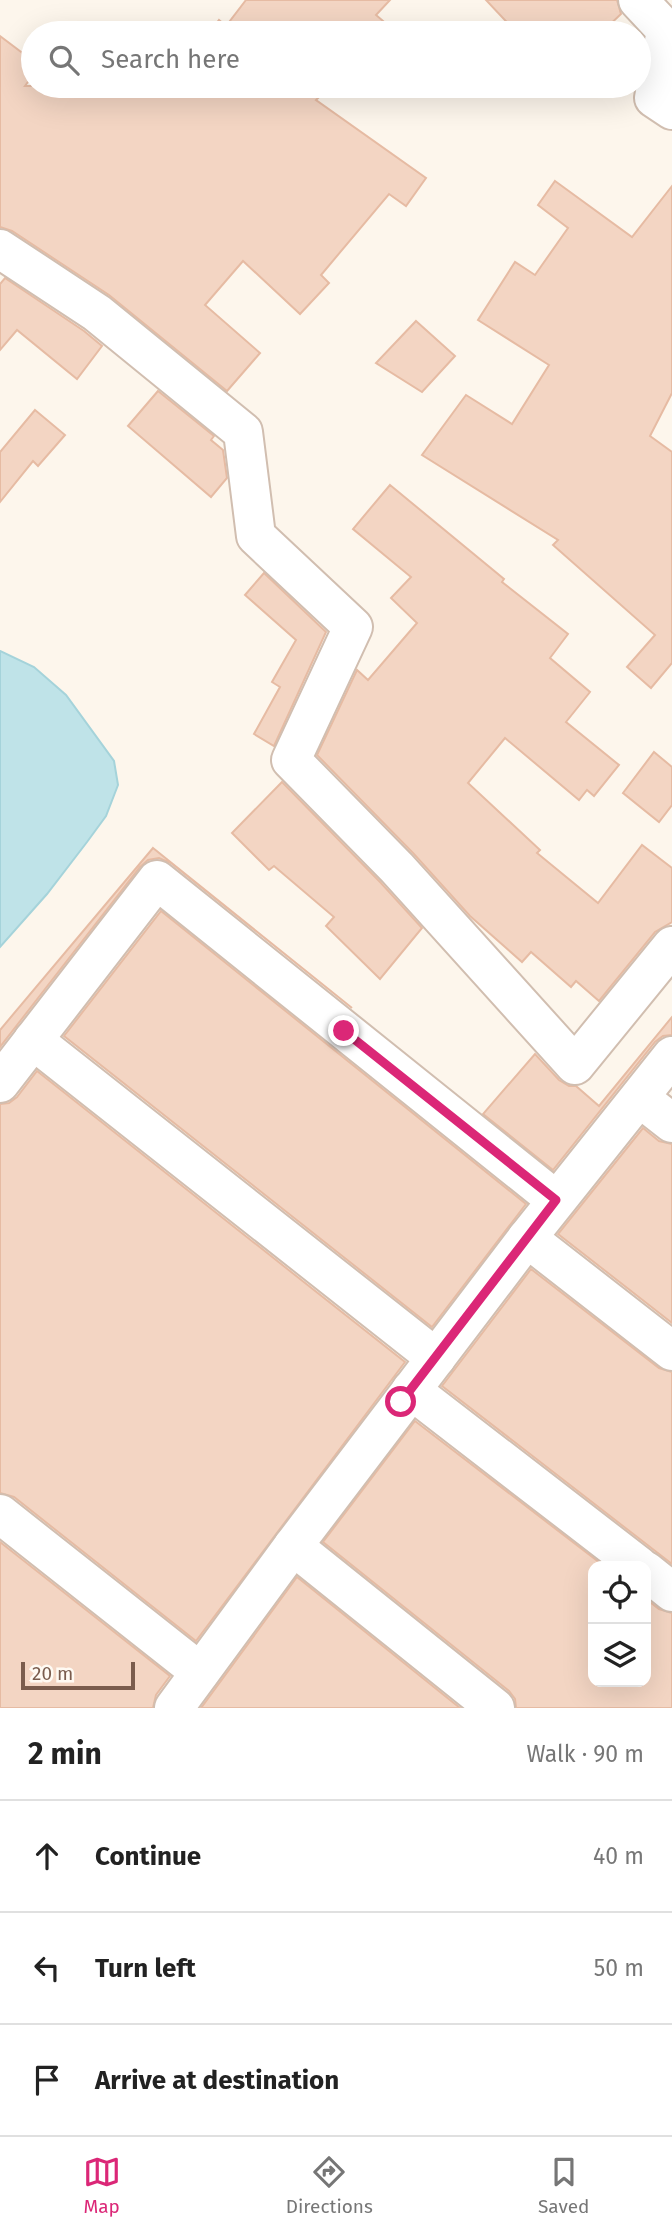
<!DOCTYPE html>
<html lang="en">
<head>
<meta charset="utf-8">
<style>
	body { margin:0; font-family:"Fira Sans",sans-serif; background:#f2f2f2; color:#222 }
	.controls { position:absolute; right:21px; bottom:21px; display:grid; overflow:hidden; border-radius:14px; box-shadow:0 7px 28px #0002 }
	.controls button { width:63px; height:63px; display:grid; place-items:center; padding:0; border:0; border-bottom:2px solid #e0e0e0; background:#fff; color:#222; font:35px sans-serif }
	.scale { position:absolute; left:21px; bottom:18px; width:114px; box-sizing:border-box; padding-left:7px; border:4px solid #7a5c4d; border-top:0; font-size:19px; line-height:24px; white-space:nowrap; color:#7a5c4d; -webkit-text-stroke:5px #fffaf3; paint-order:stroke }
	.stop { position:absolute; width:21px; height:21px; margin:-16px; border:5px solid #db2777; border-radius:50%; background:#fff }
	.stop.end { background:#db2777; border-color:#fff; box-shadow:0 2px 7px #0008 }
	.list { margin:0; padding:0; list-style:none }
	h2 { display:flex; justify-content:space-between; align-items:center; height:91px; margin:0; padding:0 28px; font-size:30px }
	h2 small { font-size:23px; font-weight:400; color:#767676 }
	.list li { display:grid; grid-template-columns:46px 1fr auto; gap:21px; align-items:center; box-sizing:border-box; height:112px; padding:0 28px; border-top:2px solid #e0e0e0 }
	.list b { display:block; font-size:26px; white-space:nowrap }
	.list em { font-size:23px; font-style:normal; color:#767676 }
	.icon { flex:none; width:38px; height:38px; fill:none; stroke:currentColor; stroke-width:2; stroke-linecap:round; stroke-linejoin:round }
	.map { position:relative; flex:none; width:672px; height:1708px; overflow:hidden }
	.search { position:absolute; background:#fff; box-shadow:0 7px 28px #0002; left:21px; right:21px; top:21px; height:77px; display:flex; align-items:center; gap:18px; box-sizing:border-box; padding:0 24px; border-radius:38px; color:#767676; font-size:26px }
	.sheet { height:427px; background:#fff }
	nav { display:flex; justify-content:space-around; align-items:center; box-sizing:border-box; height:98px; border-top:2px solid #e0e0e0; background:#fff; font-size:19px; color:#767676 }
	nav a { display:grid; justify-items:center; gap:4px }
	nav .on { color:#db2777 }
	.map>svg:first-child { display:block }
</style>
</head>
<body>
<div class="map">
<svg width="672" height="1708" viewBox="0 0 672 1708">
	<rect width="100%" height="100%" fill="#fdf6ec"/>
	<path fill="#bfe3e8" stroke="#a5d3da" stroke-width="2" d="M0,651L34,667L66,695L114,761L118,785L106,816L87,842L47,894L0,947Z"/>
	<g fill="#f3d5c3" stroke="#e6bba3" stroke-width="2">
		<path d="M246,0H390L376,15L397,33H209L219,20L226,26Z"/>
		<path d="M486,0H617L621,14L601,33H517Z"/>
		<path d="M0,36L33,61V75L25,86H302L318,98L316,100L426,178L406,206L389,194L321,275L329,283L300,314L243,261L205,305L260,353L227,391L109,295L12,231L0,227Z"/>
		<path d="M555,181L632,237L672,186V393L650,436L672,452V663L651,688L627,667L655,635L553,545L558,540L422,455L466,395L512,424L549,365L478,320L515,262L535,275L568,228L538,205Z"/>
		<path d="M5,278L84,331L102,346L77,379L17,330L0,350V284Z"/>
		<path d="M416,321L455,356L422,392L376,363Z"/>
		<path d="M158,391L214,436L211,440L223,450L227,478L211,497L128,426Z"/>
		<path d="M35,410L65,435L38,466L33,461L0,502V452Z"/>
		<path d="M390,485L504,579L502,582L568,634L550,658L590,692L566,722L619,765L594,796L587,790L579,800L505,738L468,783L540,850L537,853L598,903L642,845L672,868V922L655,932L599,1001L576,981L571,987L531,952L522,962L470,916L413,853L317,755L357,670L368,680L417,623L391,598L411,577L353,529Z"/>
		<path d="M264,573L326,632L274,746L254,734L280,687L272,682L296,640L245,595Z"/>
		<path d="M654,752L672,767V805L659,822L623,793Z"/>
		<path d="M282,782L381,883L422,928L380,979L326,926L334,917L274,866L269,870L232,833Z"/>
		<path d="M153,848L352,1008L171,863L159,858L148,860L140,867L0,1047V1030Z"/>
		<path d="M161,911L526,1204L432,1327L64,1036Z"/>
		<path d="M672,1017V1035L663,1036L655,1042L553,1170L483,1114L535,1054L559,1080L569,1086H576L599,1106Z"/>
		<path d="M37,1071L405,1362L196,1641L14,1497L0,1493V1104L9,1103L17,1097Z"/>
		<path d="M643,1128L659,1141L672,1144V1323L558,1234Z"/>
		<path d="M531,1269L659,1368L672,1372V1564L442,1386Z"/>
		<path d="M415,1421L604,1566H593V1682H646V1599L659,1609L672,1613V1708H516L515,1699L509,1691L323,1542Z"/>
		<path d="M0,1542L170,1676L156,1695L153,1708H0Z"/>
		<path d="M297,1577L460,1708H201Z"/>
	</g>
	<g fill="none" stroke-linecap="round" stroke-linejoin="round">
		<defs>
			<g id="minor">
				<path d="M638,0L666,30L654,98L672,110"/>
				<path d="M0,249L97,313L243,432L256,536L353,627L291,760L397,868L575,1065L672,946"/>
				<path d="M33,1040L436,1358"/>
				<path d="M0,1083L157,880L556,1200"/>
				<path d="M640,1098L672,1123"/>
				<path d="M527,1238L672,1351"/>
				<path d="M411,1390L639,1566"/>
				<path d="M0,1514L200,1672"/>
				<path d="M293,1546L495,1708"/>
				<path d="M646,1571L672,1592"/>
				<path d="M174,1708L293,1546L527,1238L672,1056"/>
			</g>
		</defs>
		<use href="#minor" stroke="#d1beb0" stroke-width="42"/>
		<use href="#minor" stroke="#fff" stroke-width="38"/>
	</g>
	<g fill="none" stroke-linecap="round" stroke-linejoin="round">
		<path stroke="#db2777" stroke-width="9" d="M344,1031L556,1200L401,1402"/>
	</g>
</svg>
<div class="controls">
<button><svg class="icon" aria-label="locate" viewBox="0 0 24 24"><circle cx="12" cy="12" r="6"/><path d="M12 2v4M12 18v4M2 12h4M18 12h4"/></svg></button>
<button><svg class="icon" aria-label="layers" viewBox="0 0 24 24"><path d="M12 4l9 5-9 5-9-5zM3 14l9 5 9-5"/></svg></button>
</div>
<div class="scale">20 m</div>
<div class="stop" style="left:401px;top:1402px"></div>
<div class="stop end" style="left:344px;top:1031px"></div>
<div class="search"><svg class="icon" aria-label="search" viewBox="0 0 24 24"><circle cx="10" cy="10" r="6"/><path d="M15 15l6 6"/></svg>Search here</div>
</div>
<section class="sheet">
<h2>2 min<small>Walk · 90 m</small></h2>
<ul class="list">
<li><svg class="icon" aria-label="ahead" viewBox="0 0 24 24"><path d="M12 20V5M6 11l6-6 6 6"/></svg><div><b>Continue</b></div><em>40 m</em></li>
<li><svg class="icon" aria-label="left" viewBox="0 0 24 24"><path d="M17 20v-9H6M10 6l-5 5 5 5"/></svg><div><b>Turn left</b></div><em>50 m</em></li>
<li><svg class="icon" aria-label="arrive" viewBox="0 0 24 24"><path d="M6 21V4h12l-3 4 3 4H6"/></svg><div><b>Arrive at destination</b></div></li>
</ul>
</section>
<nav>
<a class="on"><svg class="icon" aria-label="map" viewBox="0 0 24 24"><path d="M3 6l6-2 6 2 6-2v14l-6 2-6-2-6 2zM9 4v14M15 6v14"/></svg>Map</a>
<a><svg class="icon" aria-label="directions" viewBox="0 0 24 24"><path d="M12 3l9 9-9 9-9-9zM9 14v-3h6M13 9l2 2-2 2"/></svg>Directions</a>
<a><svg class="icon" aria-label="saved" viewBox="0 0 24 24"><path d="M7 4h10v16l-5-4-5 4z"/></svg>Saved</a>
</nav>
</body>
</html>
